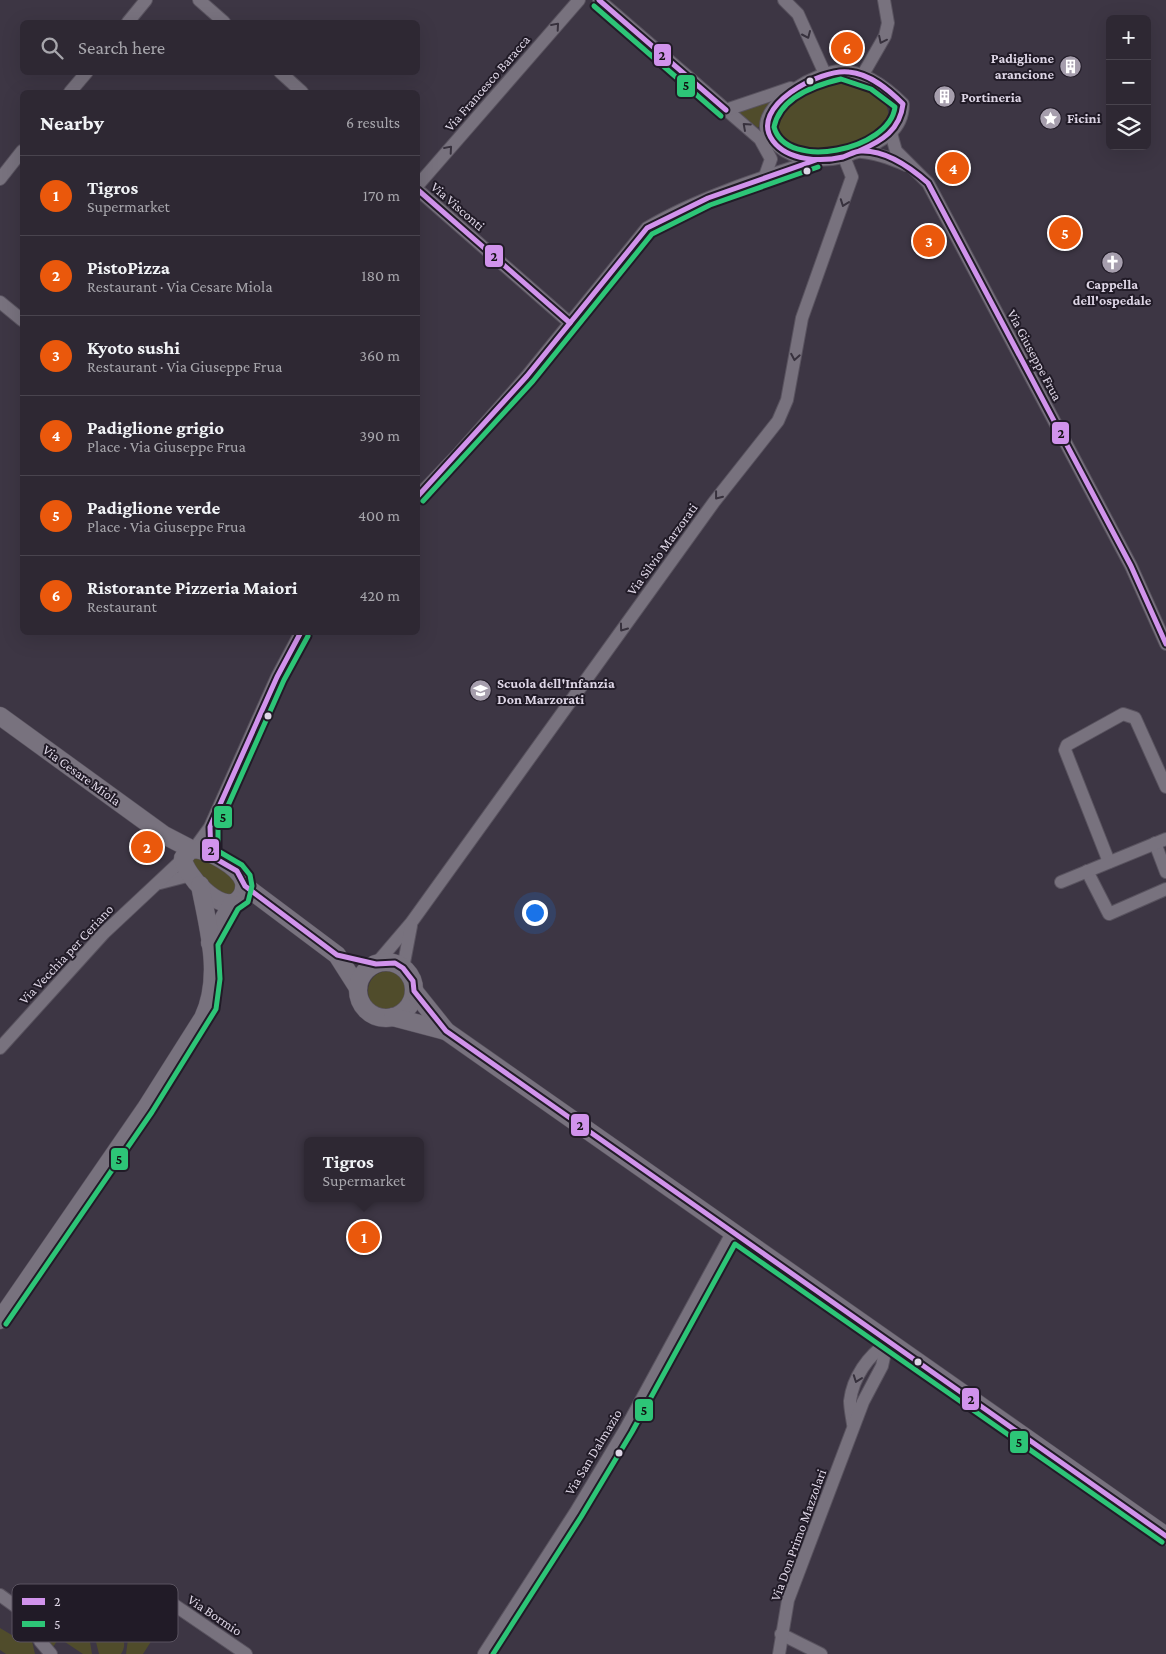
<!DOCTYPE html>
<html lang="en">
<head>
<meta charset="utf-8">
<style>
	body { margin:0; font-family:"Crimson Pro",serif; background:#3a343f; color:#f1f3f6 }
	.controls { position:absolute; right:15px; top:15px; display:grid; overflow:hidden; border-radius:8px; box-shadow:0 5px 20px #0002 }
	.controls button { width:45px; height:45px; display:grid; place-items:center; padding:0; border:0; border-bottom:1px solid #49444e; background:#2e2833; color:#f1f3f6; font:25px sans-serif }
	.you { position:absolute; left:534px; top:912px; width:18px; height:18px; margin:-12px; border:4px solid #fff; border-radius:50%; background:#1a73e8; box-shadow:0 0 0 8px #1a73e833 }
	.badge { display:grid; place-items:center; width:32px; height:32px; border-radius:50%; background:#ea580c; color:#fff; font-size:16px; font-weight:700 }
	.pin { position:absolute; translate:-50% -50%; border:2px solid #fff; box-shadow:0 1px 5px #0006 }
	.popup { position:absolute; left:304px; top:1137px; width:120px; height:65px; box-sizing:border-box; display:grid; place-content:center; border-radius:8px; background:#2e2833; filter:drop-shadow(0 1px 4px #0005); font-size:16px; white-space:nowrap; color:#a7a6ac }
	.popup b { font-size:19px; color:#f1f3f6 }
	.popup::after { content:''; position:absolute; left:50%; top:100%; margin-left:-10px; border:10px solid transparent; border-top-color:#2e2833 }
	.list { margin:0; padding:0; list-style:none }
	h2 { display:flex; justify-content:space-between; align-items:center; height:65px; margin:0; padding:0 20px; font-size:21px }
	h2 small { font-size:16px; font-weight:400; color:#a7a6ac }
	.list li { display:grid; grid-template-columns:32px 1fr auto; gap:15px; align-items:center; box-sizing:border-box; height:80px; padding:0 20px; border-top:1px solid #49444e }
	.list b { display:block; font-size:19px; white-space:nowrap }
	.list p { margin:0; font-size:16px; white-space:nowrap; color:#a7a6ac }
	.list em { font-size:16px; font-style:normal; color:#a7a6ac }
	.icon { flex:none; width:28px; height:28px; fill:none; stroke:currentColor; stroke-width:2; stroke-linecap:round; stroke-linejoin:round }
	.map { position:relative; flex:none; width:1166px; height:1654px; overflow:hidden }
	.search { position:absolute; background:#2e2833; box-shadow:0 5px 20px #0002; left:20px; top:20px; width:400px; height:55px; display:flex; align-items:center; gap:12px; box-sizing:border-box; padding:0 18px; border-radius:8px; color:#a7a6ac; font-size:19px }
	.panel { position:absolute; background:#2e2833; box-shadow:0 5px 20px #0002; left:20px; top:90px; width:400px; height:545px; border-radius:8px }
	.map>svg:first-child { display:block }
</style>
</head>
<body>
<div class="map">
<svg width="1166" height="1654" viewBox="0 0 1166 1654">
	<rect width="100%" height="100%" fill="#3d3644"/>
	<g fill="#504c2b">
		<path d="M839,79C854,79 870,84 880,96C914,135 833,152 807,150C797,149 788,145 779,139L774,123C783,97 815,88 839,79Z"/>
		<path d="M773,101L758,128L737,111Z"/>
		<path d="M196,856H201L236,877L237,893L223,899L191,863Z"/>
		<circle cx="388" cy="991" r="20"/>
		<path d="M55,1602L79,1618L43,1627V1619Z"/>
		<path d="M142,1609H154L168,1615L143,1654H126L128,1639L120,1628L105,1624L94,1631L92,1622Z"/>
		<path d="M87,1623L92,1654H83L59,1638L53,1647L47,1641L44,1633Z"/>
		<path d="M0,1628L15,1637H31L35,1654H6L0,1650Z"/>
		<path d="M107,1629C121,1629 129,1642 121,1654H99L95,1638Z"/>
	</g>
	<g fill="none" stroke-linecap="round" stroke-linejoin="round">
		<defs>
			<g id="street">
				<path d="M199,0L224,22"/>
				<path d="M599,0L760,139L771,159L765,176"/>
				<path d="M784,0L798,14L825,74"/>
				<path d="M128,22L146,0"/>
				<path d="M280,72L302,92"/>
				<path d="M862,76L885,36L888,23L884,0"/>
				<path d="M70,92L87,72"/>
				<path d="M726,110L791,88"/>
				<path d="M891,133L896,151L928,183L1131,566L1166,644"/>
				<path d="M859,151C881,142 903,131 903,104C887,88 866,71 841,71C818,71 765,101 766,127C766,135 773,141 778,146C795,161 823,162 844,157C850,155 856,151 862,152C877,153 892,159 906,165"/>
				<path d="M0,179L22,151"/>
				<path d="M418,185L579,0"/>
				<path d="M418,190L570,323"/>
				<path d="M0,302L22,320"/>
				<path d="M418,496L460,452L527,376L647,228C695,199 763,177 816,160"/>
				<path d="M1155,843L1166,872"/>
				<path d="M194,849L210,827L277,677L301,632"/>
				<path d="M1109,862L1065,750L1067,745L1123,714L1135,718L1166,787"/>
				<path d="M1087,871L1109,914L1166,889"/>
				<path d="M1061,882L1166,839"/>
				<path d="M160,883L191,875"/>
				<path d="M376,964L411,923L714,502L778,421L787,400L802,318L852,177L844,157"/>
				<path d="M403,968L411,926"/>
				<path d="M0,1048L104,933L183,859"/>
				<path d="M853,1424C852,1417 850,1408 850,1401C853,1377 868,1356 887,1343"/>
				<path d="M0,1595L33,1619L40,1641L51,1654"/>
				<path d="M167,1600L246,1654"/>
				<path d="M781,1634L821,1654"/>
				<path d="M484,1654L575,1513L626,1428L732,1233"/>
				<path d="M779,1654L788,1600L863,1402L882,1366L887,1343"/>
			</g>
			<g id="secondary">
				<path d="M0,716L164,835L191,849"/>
				<path d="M191,849C208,849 239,866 244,882C245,889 244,895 238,900C221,915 184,874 183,858Z"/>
				<path d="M245,886L337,955L358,988"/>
				<path d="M210,943L232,904"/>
				<circle cx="386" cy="990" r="28"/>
				<path d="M414,991L446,1031L1166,1536"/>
				<path d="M393,1017L446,1031"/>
				<path d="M0,1320L146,1108L203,1018C223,976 208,928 200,885"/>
			</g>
		</defs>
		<use href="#street" stroke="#59535f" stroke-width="14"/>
		<use href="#secondary" stroke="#59535f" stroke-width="19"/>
		<use href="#street" stroke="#78727e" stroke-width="12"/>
		<use href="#secondary" stroke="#78727e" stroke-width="18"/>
		<defs>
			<g id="bus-1">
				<path d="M599,0L726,110"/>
				<path d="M859,151C882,141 900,130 903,104C888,89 870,74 849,72C821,68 747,107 773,141C788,161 821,162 843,157C849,155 855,151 861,151C886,150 910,167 928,183L1131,566L1166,644"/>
				<path d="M418,190L570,323"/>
				<path d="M418,496L527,376L647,228L708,198L816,160"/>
				<path d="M301,632L277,677L210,827L211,856L237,871L245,886L337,955L376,964L395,963L403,968L413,981L414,991L446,1031L1166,1536"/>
			</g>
			<g id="bus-2">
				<path d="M594,6L721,116"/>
				<path d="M841,79L871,89L895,107C890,150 786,172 774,127C780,98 815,85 841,79Z"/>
				<path d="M423,501L533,381L652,234L710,205L818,167"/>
				<path d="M6,1324L152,1112L216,1009L220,979L218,945L238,909L248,902L252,886L250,875L242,865L218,851V828L284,680L308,636"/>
				<path d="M493,1654L581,1517L632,1432L735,1244L1162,1542"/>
			</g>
		</defs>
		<use href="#bus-1" stroke="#211b27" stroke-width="9"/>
		<use href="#bus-2" stroke="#211b27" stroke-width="9"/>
		<use href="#bus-1" stroke="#d193ec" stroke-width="5"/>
		<use href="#bus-2" stroke="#2dc577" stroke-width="5"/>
	</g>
	<defs><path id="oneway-chevron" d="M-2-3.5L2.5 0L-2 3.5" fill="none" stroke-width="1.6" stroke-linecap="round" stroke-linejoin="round" transform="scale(1.25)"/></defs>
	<g stroke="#37313d">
		<use href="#oneway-chevron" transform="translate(556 26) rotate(-49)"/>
		<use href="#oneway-chevron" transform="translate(807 35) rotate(66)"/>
		<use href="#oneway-chevron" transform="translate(882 40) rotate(116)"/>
		<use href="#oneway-chevron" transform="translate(746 126) rotate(-138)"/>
		<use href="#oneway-chevron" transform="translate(449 149) rotate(-49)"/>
		<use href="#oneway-chevron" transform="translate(844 203) rotate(110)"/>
		<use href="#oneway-chevron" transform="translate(795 357) rotate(100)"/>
		<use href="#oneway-chevron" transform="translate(718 496) rotate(128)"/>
		<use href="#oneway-chevron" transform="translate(623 628) rotate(126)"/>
		<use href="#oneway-chevron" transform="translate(857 1379) rotate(110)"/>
	</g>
	<defs>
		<symbol id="building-disc" viewBox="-11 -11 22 22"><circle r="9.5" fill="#a69ead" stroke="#211b27"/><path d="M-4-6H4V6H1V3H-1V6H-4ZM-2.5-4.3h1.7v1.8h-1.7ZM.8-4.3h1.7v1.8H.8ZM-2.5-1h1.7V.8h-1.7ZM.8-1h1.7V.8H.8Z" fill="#fff"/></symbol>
		<symbol id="sight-disc" viewBox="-11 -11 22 22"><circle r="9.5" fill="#a69ead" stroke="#211b27"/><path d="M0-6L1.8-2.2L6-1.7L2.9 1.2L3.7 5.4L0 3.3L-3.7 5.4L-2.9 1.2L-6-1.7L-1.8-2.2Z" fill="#fff"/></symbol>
		<symbol id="church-disc" viewBox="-11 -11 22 22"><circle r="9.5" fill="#a69ead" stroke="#211b27"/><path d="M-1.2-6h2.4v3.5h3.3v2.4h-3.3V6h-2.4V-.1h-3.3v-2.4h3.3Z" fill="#fff"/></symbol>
		<symbol id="school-disc" viewBox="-11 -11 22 22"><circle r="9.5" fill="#a69ead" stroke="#211b27"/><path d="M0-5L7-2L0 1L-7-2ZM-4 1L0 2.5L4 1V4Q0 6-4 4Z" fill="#fff"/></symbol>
	</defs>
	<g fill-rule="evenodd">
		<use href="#building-disc" x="1058" y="54" width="25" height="25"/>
		<use href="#building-disc" x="932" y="84" width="25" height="25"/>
		<use href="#sight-disc" x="1038" y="106" width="25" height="25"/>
		<use href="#church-disc" x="1100" y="250" width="25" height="25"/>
		<use href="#school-disc" x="468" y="678" width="25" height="25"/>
	</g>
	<g fill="#ded6e6" stroke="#211b27" stroke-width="2">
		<circle cx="810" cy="81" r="4.5"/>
		<circle cx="807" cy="171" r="4.5"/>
		<circle cx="268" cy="716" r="4.5"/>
		<circle cx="918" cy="1362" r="4.5"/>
		<circle cx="619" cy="1453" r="4.5"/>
	</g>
	<g text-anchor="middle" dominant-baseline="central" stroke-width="4" stroke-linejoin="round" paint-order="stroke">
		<g font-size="14" font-weight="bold" fill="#ded6e6" stroke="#211b27" text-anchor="start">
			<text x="1054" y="58" text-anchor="end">Padiglione<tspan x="1054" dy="16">arancione</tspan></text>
			<text x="961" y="97">Portineria</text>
			<text x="1067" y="118">Ficini</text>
			<text x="1112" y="284" text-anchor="middle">Cappella<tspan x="1112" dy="16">dell'ospedale</tspan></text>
			<text x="497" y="683">Scuola dell'Infanzia<tspan x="497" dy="16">Don Marzorati</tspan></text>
		</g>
		<g font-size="14" fill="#ded6e6" stroke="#211b27">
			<text transform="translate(487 83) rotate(-49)">Via Francesco Baracca</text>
			<text transform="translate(458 206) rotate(41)">Via Visconti</text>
			<text transform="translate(1035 355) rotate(62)">Via Giuseppe Frua</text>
			<text transform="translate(662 549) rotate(-54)">Via Silvio Marzorati</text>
			<text transform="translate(82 775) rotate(36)">Via Cesare Miola</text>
			<text transform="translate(66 954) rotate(-47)">Via Vecchia per Ceriano</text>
			<text transform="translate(593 1452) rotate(-59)">Via San Dalmazio</text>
			<text transform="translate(798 1535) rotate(-70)">Via Don Primo Mazzolari</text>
			<text transform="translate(215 1615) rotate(34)">Via Bormio</text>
		</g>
	</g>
	<rect x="12" y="1584" width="166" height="58" rx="8" fill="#211b27" stroke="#5a5360" stroke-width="1"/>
	<rect x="22" y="1598" width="23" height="7" fill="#d193ec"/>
	<rect x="22" y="1621" width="23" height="6" fill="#2dc577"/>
	<g font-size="14" fill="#ded6e6">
		<text x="54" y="1606">2</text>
		<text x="54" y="1629">5</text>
	</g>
	<g stroke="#211b27" stroke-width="2">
		<rect x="653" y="43" width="19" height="24" rx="5" fill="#d193ec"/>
		<rect x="676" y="74" width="20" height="24" rx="5" fill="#2dc577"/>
		<rect x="484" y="244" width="20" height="24" rx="5" fill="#d193ec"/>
		<rect x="1051" y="421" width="19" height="24" rx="5" fill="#d193ec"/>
		<rect x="213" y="805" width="20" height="24" rx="5" fill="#2dc577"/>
		<rect x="201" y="838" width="19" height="24" rx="5" fill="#d193ec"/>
		<rect x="570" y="1113" width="20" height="24" rx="5" fill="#d193ec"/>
		<rect x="110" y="1147" width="19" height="24" rx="5" fill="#2dc577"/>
		<rect x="961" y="1387" width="19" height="24" rx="5" fill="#d193ec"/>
		<rect x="634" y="1398" width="20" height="24" rx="5" fill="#2dc577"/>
		<rect x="1009" y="1430" width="20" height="24" rx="5" fill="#2dc577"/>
	</g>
	<g font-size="14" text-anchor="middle" font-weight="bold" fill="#111">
		<text x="662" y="60">2</text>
		<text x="686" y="90">5</text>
		<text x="494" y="261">2</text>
		<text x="1061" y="438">2</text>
		<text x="223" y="822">5</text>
		<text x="211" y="855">2</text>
		<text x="580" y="1130">2</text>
		<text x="119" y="1164">5</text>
		<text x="971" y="1404">2</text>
		<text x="644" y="1415">5</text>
		<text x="1019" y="1447">5</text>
	</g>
</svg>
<div class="controls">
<button>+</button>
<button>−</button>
<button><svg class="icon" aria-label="layers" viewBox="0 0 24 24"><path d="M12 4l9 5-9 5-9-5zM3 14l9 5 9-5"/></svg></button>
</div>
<div class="you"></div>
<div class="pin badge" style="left:364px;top:1237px">1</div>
<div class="popup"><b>Tigros</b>Supermarket</div>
<div class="pin badge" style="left:147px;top:847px">2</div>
<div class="pin badge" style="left:929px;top:241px">3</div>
<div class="pin badge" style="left:953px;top:168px">4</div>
<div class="pin badge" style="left:1065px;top:233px">5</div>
<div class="pin badge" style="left:847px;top:48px">6</div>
<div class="search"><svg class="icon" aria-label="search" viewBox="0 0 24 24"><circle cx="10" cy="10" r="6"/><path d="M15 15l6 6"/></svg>Search here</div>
<section class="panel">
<h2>Nearby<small>6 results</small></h2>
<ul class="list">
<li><span class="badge">1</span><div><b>Tigros</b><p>Supermarket</p></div><em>170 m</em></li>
<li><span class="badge">2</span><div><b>PistoPizza</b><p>Restaurant · Via Cesare Miola</p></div><em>180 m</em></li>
<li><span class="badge">3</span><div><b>Kyoto sushi</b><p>Restaurant · Via Giuseppe Frua</p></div><em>360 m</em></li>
<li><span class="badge">4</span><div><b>Padiglione grigio</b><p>Place · Via Giuseppe Frua</p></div><em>390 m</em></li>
<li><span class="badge">5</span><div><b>Padiglione verde</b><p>Place · Via Giuseppe Frua</p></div><em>400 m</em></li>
<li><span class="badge">6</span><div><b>Ristorante Pizzeria Maiori</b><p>Restaurant</p></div><em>420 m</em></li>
</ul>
</section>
</div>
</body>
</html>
